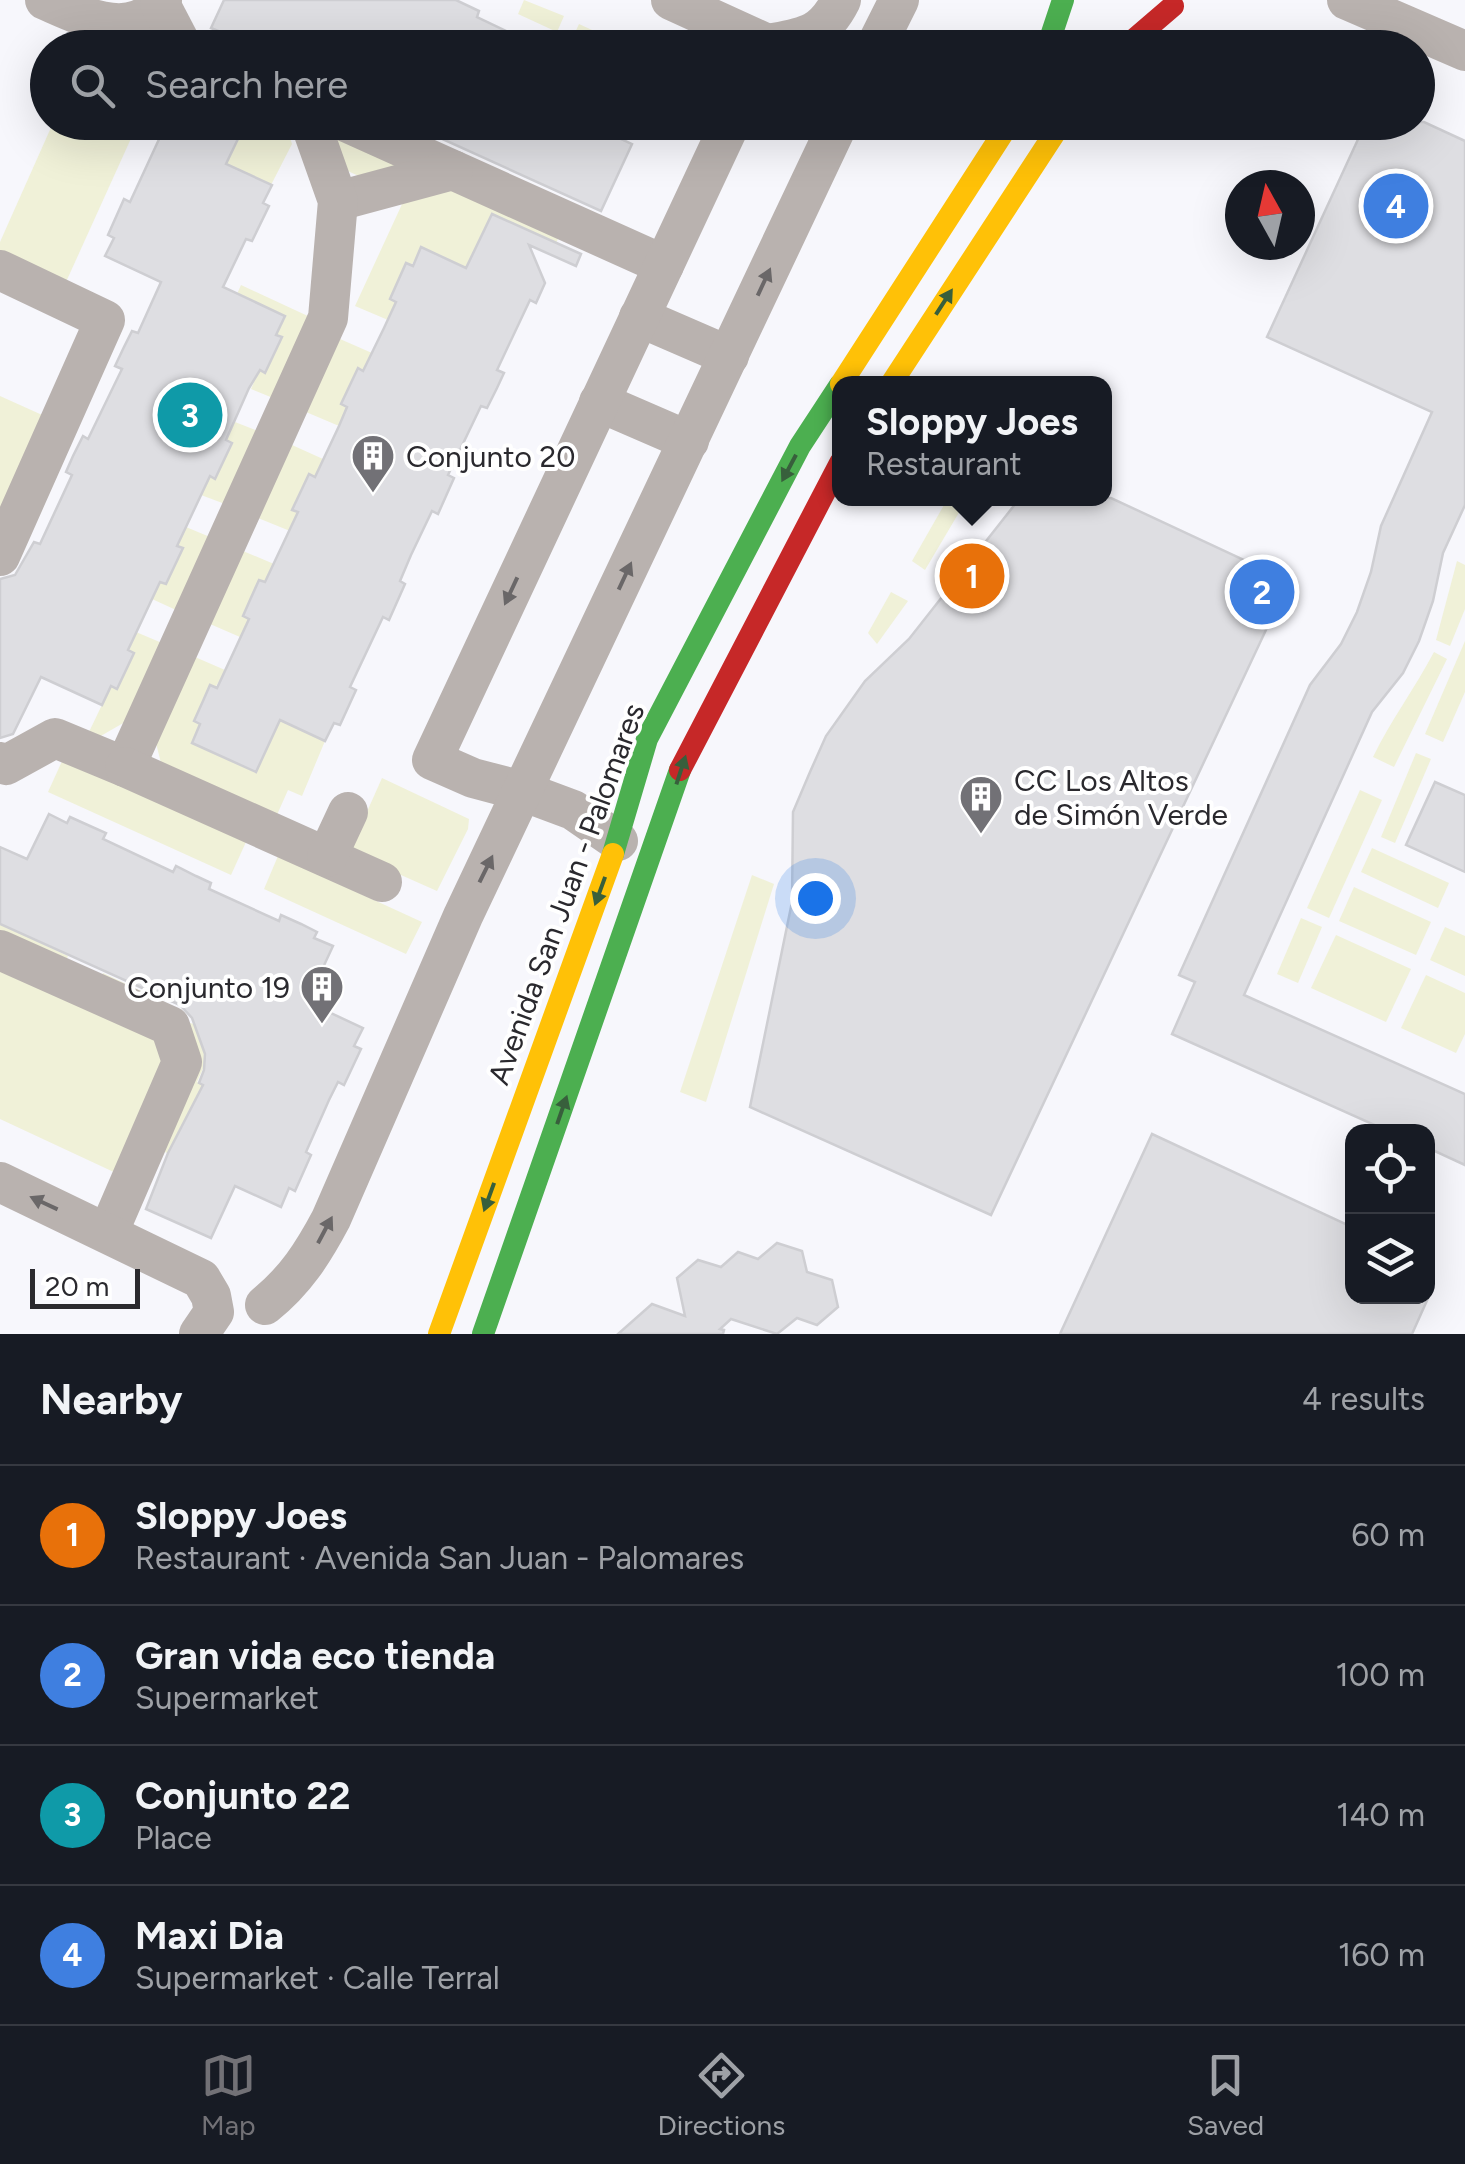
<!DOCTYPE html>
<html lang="en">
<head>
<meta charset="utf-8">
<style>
	body { margin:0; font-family:Figtree,sans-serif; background:#242831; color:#f1f3f6 }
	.controls { position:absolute; right:30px; bottom:30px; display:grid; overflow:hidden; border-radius:20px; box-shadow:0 10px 40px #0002 }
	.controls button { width:90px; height:90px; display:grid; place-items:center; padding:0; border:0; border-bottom:2px solid #363941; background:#171b24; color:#f1f3f6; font:50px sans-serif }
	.compass { position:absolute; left:1225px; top:170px; width:90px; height:90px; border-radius:50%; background:#171b24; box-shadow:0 10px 40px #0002; rotate:352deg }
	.scale { position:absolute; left:30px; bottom:25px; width:110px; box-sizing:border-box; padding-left:10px; border:5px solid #2a292e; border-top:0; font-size:28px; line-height:35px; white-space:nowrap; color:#2a292e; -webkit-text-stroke:8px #fff; paint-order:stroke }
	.you { position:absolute; left:815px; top:898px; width:35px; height:35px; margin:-25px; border:8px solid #fff; border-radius:50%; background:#1a73e8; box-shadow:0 0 0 15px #1a73e833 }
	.badge { display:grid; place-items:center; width:65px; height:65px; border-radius:50%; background:#727176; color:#fff; font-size:32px; font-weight:700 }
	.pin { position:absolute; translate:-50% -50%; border:5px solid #fff; box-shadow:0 2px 10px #0006 }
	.popup { position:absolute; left:832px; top:376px; width:280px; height:130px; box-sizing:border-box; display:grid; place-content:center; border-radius:20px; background:#171b24; filter:drop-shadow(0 2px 8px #0005); font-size:32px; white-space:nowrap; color:#9ea1a6 }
	.popup b { font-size:38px; color:#f1f3f6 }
	.popup::after { content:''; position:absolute; left:50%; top:100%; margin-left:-20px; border:20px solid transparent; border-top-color:#171b24 }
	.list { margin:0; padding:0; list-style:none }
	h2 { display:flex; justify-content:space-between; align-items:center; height:130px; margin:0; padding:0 40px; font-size:42px }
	h2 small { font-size:32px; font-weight:400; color:#9ea1a6 }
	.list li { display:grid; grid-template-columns:65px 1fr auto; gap:30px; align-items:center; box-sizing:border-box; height:140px; padding:0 40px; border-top:2px solid #363941 }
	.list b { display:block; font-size:38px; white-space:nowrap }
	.list p { margin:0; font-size:32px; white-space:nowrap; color:#9ea1a6 }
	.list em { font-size:32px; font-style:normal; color:#9ea1a6 }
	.icon { flex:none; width:55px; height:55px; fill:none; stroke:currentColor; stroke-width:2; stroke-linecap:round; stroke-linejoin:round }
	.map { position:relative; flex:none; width:1465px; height:1334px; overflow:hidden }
	.search { position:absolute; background:#171b24; box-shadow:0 10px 40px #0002; left:30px; right:30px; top:30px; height:110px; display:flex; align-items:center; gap:25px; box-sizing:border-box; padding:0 35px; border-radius:55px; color:#9ea1a6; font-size:38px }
	.sheet { height:690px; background:#171b24 }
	nav { display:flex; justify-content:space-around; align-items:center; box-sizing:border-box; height:140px; border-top:2px solid #363941; background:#171b24; font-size:28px; color:#9ea1a6 }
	nav a { display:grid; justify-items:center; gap:5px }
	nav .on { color:#727176 }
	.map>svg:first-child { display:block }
</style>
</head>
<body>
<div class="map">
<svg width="1465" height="1334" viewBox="0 0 1465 1334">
	<rect width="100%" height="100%" fill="#f7f7fc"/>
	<g fill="#f0f1d8">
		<path d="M524,0L564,16L557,32L518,14Z"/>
		<path d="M579,24L618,42L615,47H589L572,39Z"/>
		<path d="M53,123H138L66,282L0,253V242Z"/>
		<path d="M246,123L286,125L292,144L271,185L226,164Z"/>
		<path d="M325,126L416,167L370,181L341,168Z"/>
		<path d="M451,183L560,234L555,246L491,217L466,268L421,248C412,268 399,279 390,298L396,302L388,320L355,306L403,202Z"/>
		<path d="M241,285L310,317L273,398L251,389L259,370L265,373L282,338L276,335L284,316L237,294Z"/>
		<path d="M340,339L372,353L364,371L358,369L341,404L347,407L339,426L306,412Z"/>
		<path d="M0,396L60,423L0,556Z"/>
		<path d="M235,422L258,431L225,504L201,495L210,476L216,478L232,443L226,440Z"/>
		<path d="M292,445L323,459L315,477L309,475L292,510L298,512L290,531L258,518Z"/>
		<path d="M948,498L967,499L925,570L912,561Z"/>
		<path d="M186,527L210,537L176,610L152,599L160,581L166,584L183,549L177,546Z"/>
		<path d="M243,551L274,564L265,582L259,580L243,615L249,619L240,637L210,624Z"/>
		<path d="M1457,561L1465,565V609L1450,646L1436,640Z"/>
		<path d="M891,592L908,601L877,644L868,633Z"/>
		<path d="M136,632L162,643L125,722L99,737L88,734L111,686L117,689C126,669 127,653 136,632Z"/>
		<path d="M1465,641V692L1443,742L1425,734Z"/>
		<path d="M1434,652L1447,659L1394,767L1373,757C1391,720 1415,688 1434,652Z"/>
		<path d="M195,657L225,670C216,690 203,701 194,721L200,724L192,743L255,772L280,720L325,741L302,796L288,790L276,817L162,767L156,743Z"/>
		<path d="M1416,753L1431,759L1395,843L1381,837Z"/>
		<path d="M63,759L246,842L231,875L48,792Z"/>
		<path d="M382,778L469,819L468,829L437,891L349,852Z"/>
		<path d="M1360,790L1382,800L1329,918L1307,908Z"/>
		<path d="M1372,848L1449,883L1438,908L1361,872Z"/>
		<path d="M278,856L422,922L406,954L264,889Z"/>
		<path d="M752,875L774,884L706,1102L680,1092Z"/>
		<path d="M1354,887L1431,922L1416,955L1339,921Z"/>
		<path d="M1301,918L1322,927L1298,983L1277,974Z"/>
		<path d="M0,924L68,956L65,963L100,979L103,973L173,1006L187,1022L206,1028V1062L197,1082L203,1085L171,1155L165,1152L148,1188L0,1119Z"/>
		<path d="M1445,927L1465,936V976L1430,960Z"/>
		<path d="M1336,935L1411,969L1386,1022L1311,988Z"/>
		<path d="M1426,975L1465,993V1034L1456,1053L1401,1028Z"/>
	</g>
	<g fill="#dedee2" stroke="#ceced2" stroke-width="2.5">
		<path d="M224,0H456L479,11L477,17L541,48H225L230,36L211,28Z"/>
		<path d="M167,122H246L226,164L272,185L263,203L269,206L252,241L246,239L223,287L285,316L276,335L282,337L265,373L260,370L249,388L226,440L232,443L215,479L210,476L177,546L183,548L166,584L160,582L128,650L134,653L117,689L111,686L102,705L41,677L13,734L0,738V579L15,575L34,542L40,544L72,475L66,472L73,456L83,436L88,439L122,369L115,366L124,347L132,331L138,333L161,282L105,256L114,238L108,235L124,199L130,202Z"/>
		<path d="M405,122H585L632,144L601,211Z"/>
		<path d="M1366,122H1424L1465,141V505L1443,553L1433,601L1419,641L1403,673L1372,712L1244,995L1465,1094V1165L1428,1148V1132H1390L1172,1034L1195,982L1179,975L1310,685L1341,644L1357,612L1371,572L1381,526L1432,412L1267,337Z"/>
		<path d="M492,214L581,254L576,266L529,245L545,283L536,303L530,300L497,370L504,373L497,388L487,408L481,406L448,475L454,478L438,514L432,511L411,555L400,581L405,584L389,620L383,617L350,687L356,690L340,725L334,723L325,741L280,720L256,772L192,743L200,724L194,721L203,701L210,685L217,688L249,619L243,616L250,600L259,580L265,582L298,512L292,510L301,491L309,474L315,477L339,426L347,407L341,404L358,368L363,371L384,328L396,302L390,299L406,263L413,266L421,247L466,268Z"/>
		<path d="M1020,498H1111L1289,581L991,1215L750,1107L792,902L793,812L810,772L826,736L865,681L909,639Z"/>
		<path d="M1435,782L1465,795V872L1406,845Z"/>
		<path d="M49,814L67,823L70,817L90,826L106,833L103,839L173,872L176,866L196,876L211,883L209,889L279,921L281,915L301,924L317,932L314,938L333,946L307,1002L363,1028L354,1046L361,1049L344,1085L338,1082L329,1100L306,1152L311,1155L295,1191L289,1188L281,1207L235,1186L211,1238L146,1209L168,1153L203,1085L199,1083L204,1070L205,1054L192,1018L180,1005L0,924V847L27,859Z"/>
		<path d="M1152,1134L1352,1227V1296H1429L1412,1334H1060Z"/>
		<path d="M777,1243L802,1251L807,1272L832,1280L838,1307L817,1325L797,1318L777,1334L731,1319L720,1329L724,1330L723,1334H618L652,1304L685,1316L677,1278L698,1260L721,1267L738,1252L758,1259Z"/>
	</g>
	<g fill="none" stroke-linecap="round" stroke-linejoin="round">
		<g stroke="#b9b2af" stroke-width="40">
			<path d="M45,0C82,16 133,43 162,0"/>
			<path d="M671,0L776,48"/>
			<path d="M1347,0L1465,51"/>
			<path d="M160,4L183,48"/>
			<path d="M768,44C805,37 823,36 841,0"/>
			<path d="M875,48L899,0"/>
			<path d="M346,122L664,265"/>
			<path d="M338,201L453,170"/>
			<path d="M0,270L105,320L0,556"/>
			<path d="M639,317L729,356"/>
			<path d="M599,402L689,441"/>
			<path d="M0,762L6,765L55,738L125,767L328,318L338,201L310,122"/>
			<path d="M125,767L382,882"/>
			<path d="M618,841L573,810L522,791L473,778L432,760L731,122"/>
			<path d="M327,857L348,812"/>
			<path d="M0,950L170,1026L182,1062L108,1233"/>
			<path d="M0,1182L201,1279L211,1296L214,1312L199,1334"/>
			<path d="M265,1305C295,1281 313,1253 331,1219L463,916L839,122"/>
		</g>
		<g stroke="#4caf50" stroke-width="22">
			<path d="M1047,48L1063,0"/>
			<path d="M613,854L647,739L800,446L840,385"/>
			<path d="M483,1334L680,770"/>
		</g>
		<g stroke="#ffc107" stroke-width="22">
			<path d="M841,384L1010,122"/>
			<path d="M891,384L1062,122"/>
			<path d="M439,1334L613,854"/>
		</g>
		<g stroke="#c62828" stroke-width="22">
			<path d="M1124,48L1173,6"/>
			<path d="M680,770L840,463"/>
		</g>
	</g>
	<defs><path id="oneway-solid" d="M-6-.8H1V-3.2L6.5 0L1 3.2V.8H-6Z" transform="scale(2.5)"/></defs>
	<g fill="#6a6768">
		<use href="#oneway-solid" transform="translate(764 282) rotate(-65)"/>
		<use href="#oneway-solid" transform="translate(625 576) rotate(-65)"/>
		<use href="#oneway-solid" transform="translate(511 591) rotate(115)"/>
		<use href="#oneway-solid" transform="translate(486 869) rotate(-64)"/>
		<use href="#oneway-solid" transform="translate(44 1203) rotate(-155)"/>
		<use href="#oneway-solid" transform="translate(325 1230) rotate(-62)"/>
	</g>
	<g fill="#385f3c">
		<use href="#oneway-solid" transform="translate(944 302) rotate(-57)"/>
		<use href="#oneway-solid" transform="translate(789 468) rotate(118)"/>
		<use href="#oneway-solid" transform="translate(681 770) rotate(-72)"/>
		<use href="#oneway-solid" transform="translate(600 891) rotate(110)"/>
		<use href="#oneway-solid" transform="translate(562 1110) rotate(-71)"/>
		<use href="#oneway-solid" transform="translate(489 1197) rotate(110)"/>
	</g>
	<defs>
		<symbol id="building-pin" viewBox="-11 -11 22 30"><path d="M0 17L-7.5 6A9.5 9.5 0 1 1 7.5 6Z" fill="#727176" stroke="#fff"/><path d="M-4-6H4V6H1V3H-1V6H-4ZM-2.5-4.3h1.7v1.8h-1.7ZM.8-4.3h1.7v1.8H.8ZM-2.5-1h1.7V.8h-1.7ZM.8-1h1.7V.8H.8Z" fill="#fff"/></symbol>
	</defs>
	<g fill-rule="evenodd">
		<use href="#building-pin" x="348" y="431" width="50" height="68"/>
		<use href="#building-pin" x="956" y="772" width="50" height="68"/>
		<use href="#building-pin" x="297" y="962" width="50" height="68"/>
	</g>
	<g text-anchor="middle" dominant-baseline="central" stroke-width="8" stroke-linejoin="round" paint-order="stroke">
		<g font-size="30" fill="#2a292e" stroke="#fff" text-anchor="start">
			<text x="406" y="456">Conjunto 20</text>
			<text x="1014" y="780">CC Los Altos<tspan x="1014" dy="34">de Simón Verde</tspan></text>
			<text x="290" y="987" text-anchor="end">Conjunto 19</text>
		</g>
		<g font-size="30" fill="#2a292e" stroke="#fff">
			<text transform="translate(566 894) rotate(-70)">Avenida San Juan - Palomares</text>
		</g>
	</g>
</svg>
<div class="controls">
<button><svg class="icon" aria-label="locate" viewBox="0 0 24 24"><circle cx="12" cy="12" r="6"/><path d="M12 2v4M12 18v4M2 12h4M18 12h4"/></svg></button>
<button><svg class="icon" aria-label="layers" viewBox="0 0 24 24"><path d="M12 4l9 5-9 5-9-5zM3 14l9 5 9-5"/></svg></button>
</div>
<svg class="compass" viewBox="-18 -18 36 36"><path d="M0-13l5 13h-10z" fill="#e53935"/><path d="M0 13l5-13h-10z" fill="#9ea1a6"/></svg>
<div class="scale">20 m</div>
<div class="you"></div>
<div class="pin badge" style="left:972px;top:576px;background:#e8710a">1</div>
<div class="popup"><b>Sloppy Joes</b>Restaurant</div>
<div class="pin badge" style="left:1262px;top:592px;background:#3f7fe0">2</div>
<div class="pin badge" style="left:190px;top:415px;background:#0f9aa8">3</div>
<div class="pin badge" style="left:1396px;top:206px;background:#3f7fe0">4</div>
<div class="search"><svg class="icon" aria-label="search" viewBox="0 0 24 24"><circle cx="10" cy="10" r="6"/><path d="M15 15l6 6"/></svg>Search here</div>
</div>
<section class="sheet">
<h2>Nearby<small>4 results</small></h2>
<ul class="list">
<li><span class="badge" style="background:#e8710a">1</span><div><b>Sloppy Joes</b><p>Restaurant · Avenida San Juan - Palomares</p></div><em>60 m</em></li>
<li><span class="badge" style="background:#3f7fe0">2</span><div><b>Gran vida eco tienda</b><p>Supermarket</p></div><em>100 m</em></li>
<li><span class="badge" style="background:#0f9aa8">3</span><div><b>Conjunto 22</b><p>Place</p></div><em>140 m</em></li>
<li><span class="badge" style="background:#3f7fe0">4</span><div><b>Maxi Dia</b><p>Supermarket · Calle Terral</p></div><em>160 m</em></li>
</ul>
</section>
<nav>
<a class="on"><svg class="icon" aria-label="map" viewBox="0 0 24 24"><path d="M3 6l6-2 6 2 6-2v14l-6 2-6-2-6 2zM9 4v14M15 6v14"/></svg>Map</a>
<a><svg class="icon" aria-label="directions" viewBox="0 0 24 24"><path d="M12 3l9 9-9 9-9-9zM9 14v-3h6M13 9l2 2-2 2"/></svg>Directions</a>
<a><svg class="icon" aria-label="saved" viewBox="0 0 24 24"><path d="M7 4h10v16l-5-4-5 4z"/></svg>Saved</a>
</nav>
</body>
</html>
